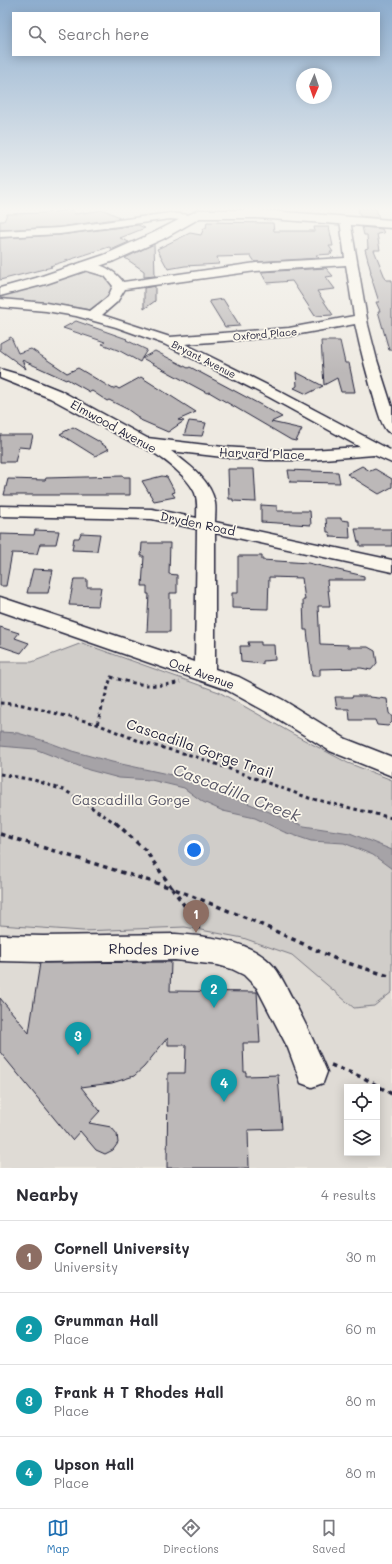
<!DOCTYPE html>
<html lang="en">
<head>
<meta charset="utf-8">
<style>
	body { margin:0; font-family:Mali,sans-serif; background:#f7f7f7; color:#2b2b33 }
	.controls { position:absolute; right:12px; bottom:12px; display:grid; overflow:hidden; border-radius:0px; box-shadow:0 2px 10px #0003 }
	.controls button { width:36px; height:36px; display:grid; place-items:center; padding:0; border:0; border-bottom:1px solid #e1e1e2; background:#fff; color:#2b2b33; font:20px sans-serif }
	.compass { position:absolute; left:296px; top:68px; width:36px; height:36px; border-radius:50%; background:#fff; box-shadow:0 2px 10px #0003; rotate:182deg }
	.you { position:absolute; left:194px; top:850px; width:14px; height:14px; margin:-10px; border:3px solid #fff; border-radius:50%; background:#1a73e8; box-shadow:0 0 0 6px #1a73e833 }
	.badge { display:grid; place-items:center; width:26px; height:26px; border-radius:50%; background:#1f6fb2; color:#fff; font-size:13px; font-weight:700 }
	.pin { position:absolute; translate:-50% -33px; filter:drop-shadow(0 1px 2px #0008) }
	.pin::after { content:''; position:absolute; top:21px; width:14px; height:12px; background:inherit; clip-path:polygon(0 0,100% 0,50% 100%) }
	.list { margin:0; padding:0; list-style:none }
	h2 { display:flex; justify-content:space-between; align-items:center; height:52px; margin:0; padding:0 16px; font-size:17px }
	h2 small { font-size:13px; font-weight:400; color:#7c7c81 }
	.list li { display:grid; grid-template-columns:26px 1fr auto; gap:12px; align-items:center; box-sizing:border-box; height:72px; padding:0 16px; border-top:1px solid #e1e1e2 }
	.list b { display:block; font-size:15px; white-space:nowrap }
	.list p { margin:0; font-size:13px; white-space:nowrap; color:#7c7c81 }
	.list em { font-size:13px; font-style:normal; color:#7c7c81 }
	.icon { flex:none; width:22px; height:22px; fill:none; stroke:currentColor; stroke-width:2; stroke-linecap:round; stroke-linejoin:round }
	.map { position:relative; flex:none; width:392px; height:1168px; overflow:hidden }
	.search { position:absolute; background:#fff; box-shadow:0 2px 10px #0003; left:12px; right:12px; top:12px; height:44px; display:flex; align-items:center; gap:10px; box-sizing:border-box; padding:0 14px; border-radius:0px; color:#7c7c81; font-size:15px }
	.sheet { height:340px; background:#fff }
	nav { display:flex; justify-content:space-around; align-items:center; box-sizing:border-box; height:56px; border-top:1px solid #e1e1e2; background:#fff; font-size:11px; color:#7c7c81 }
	nav a { display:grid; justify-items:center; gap:2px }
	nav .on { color:#1f6fb2 }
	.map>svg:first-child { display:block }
</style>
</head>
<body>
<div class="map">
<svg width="392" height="1168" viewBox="0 0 392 1168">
	<rect width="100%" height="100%" fill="#eeeae2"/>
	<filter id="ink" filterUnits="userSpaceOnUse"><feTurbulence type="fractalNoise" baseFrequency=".025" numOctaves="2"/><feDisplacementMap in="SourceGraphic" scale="8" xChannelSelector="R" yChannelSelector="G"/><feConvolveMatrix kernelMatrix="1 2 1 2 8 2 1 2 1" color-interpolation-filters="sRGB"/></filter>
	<g filter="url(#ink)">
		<path fill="#dfdbd5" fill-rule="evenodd" d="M82,643L219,692L293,734L348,763L392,780V1168H0V662H32ZM347,1087H377V1153H347Z"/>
		<g fill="#d0cdc9" stroke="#797882">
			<path d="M91,270L104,275L111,281L112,290L94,310H91C61,304 33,302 2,301L0,295Z"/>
			<path d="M82,643L219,692L293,734L348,763L392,780V992L374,1006L354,1008L292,955L243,938L185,927L83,931L0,925V662H32Z"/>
		</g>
		<path fill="#a6a3a7" stroke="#716f7c" d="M0,732L18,733L48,742L72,751L112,762L186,778L304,826L350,833L392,850V869L373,855L344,843L311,841L284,832L255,818L223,811L203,802L184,788L151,780L119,778L89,770L35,749L0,746Z"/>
		<g fill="#bcb8b8" stroke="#22223b">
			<path d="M358,209H376L379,218L360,216Z"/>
			<path d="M72,210L75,214L104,210L122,218L60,227L0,230V221H4L7,214L45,213Z"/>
			<path d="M207,222L273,223L274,231H315L314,227H329L333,246H329L333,252H330L332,254L316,255L319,258L255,262L251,256L217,257L219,264L185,266L168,269L157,249L190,233L201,235L204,228H206Z"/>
			<path d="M138,225L145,228L120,238L129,242L113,249L109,247L50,266L52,267L0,280V238L60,235Z"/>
			<path d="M362,227L382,229L384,233L377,234L380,250H374L386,280H392V350H389L378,311H380L376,302H379L372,280H373L370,272H371L365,249L368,248L367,235H364Z"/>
			<path d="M154,244L155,276L144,277V271L125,258Z"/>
			<path d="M326,268L333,276L326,277L335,289L317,291L333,315L315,316L292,281L267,283L261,272Z"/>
			<path d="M155,286V301L144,309V288Z"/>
			<path d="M223,299L240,326L225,327L209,301Z"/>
			<path d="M76,321L127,339L126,340L147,350L142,358L155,351L188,368L190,367L261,405L282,417L271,422L302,429L296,441L291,440L209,392L207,393L142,358L140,362L120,351L102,344L105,342L63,328Z"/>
			<path d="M11,337L18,353L31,349L67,373L78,368L113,389L116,387L119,389L141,377L196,412L178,420L184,421L168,432L138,419V417L127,409L109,400L107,401L92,391L90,392L67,379L66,380L22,360L26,369L0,350V343Z"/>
			<path d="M321,341H340L345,363H349L355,392H341L337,378L324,385Z"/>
			<path d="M296,372L323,386L307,394L294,388L297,386Z"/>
			<path d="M189,421L206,423L202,436L184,435Z"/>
			<path d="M73,427L98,441L109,449L95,456L60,434Z"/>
			<path d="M0,435H33L30,448L19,447L15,462H0Z"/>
			<path d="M362,466L370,471L375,469L392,479V487L379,494L347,474Z"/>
			<path d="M228,469H254L256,502L233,501V499H229Z"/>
			<path d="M288,470L338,472L340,483L290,482Z"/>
			<path d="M123,476V477H130V495H4L8,479L45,480L46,478Z"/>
			<path d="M162,476L167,477L175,492L172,493L175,497L154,501L142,481Z"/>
			<path d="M261,505L277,506V511H310L311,525L261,522Z"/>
			<path d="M326,518H341V520L349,521L350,538L331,537L329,532H327Z"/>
			<path d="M355,529H392V546H360V542H358Z"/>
			<path d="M35,530L59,531L56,544H40L37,554L12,553L6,586H0V534L34,535Z"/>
			<path d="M81,533L100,534L97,551L72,550L74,538H79Z"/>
			<path d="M142,543H170L169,574L177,575V593H170V632H147L149,594H147V586H142L144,556H141Z"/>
			<path d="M238,556H262V560L308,563L364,576V580H327L330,606H318L320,644L348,645V647H368L375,651L377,663L371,670L361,668L320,669V676H312L307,630H304L303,600H305L302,578L269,577L268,609L232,608V593H238Z"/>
			<path d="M33,569L53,570L48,593H27Z"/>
			<path d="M74,579H87V587H101L98,606L69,605Z"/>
			<path d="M0,627L19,633L15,638L29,643L21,653L0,646Z"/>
			<path d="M248,642H261V645H274L275,660L263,661V664L241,662L240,646H249Z"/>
			<path d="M352,696H370V697L387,699L389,713L392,717V722L388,726L377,725L375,720H350L349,709H337L335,697H352Z"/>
			<path d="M171,962L170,991L257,992L260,1043H243L244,1072H246V1076L278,1075L282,1129L248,1130L249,1168H167L168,1073H185L186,1045H168V1037L144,1067L134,1076L112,1083L81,1087L100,1111L89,1123L111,1127L117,1134L118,1143L113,1150L105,1154L96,1150L80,1131L72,1140L0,1052V998L29,1033L40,963Z"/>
		</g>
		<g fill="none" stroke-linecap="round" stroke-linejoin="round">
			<defs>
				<g id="minor">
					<path d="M170,213L191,215L196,218L191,221L170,219L60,234L0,237V231L60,228Z"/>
					<path d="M345,217L350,220L368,325L377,360L392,407V433L387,431C381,424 379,414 376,405C368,379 361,352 355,324L289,336L185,344L279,391L392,451V463L374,455L310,460H267L223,457L171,451C188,464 211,480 215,503C216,509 215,516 215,522L392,560V572L215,533V669L239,677L283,700L346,739L392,757V776L330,751L267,712L225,689L0,611V597L195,662L197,529L152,519L0,516V506L152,509L197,518C197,510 198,501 195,493C188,476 155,450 137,445L50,398L0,378V369L24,376L61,391L147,438L223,447L267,450H310L360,447L269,397L164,344L116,327L76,316L46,311L0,307V299L46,303L90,311L108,297L113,286L105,276L81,269L79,266L81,263C95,260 115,270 123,282L256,263L345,258L340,220ZM346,265L354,316L289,328L170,337L102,315L117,302L125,289L256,271Z"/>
					<path d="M175,934C203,936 242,939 265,958C278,968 284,983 292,998C305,1022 316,1046 327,1072L323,1083L312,1087L301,1083L288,1048L257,988L244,975L232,969L218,965L175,960L43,962L0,961V935L43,936Z"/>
				</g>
				<path id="major" d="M198,210H257L392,220V228L257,218H200L163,239L114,261L46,284L0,296V288L36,278L104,255L153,233Z"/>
			</defs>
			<use href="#minor" stroke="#22223b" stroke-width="3"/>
			<use href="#major" stroke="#22223b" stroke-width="3"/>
			<g stroke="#22223b" stroke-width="3" stroke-dasharray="3.5 3.5" stroke-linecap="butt">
				<path d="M0,703L23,705L97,724L144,743L194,756L309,798L392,818"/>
				<path d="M97,724L111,677C135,684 155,689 180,682"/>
				<path d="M0,774L34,780L66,791L117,824"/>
			</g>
			<g stroke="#22223b" stroke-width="3.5" stroke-dasharray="4.5 4.5" stroke-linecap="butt">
				<path d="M116,823L145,850L172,888L249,919L338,960L392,977"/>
				<path d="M0,834L172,888L196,922L199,930"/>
				<path d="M331,1065L364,1078L392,1094"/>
			</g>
			<use href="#minor" fill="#fbf7ec" fill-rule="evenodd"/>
			<use href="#major" fill="#fbf7ec" fill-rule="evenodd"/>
		</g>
	</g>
	<linearGradient id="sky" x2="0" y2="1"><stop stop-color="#8dadce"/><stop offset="0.56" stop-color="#f7f6f2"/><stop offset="1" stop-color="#f7f6f2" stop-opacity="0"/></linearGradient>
	<rect width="392" height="373" fill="url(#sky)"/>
	<g text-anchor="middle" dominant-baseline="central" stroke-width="3.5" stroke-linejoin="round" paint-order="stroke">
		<g font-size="10" fill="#22223b" stroke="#fbf7ec">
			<text transform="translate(265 334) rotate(-5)">Oxford Place</text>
			<text transform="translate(204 359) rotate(27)">Bryant Avenue</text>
		</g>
		<g font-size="12" fill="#22223b" stroke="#fbf7ec">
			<text transform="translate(114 426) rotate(29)">Elmwood Avenue</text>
			<text transform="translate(262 453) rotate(2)">Harvard Place</text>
			<text transform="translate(198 523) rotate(12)">Dryden Road</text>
			<text transform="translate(202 673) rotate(20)">Oak Avenue</text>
		</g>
		<g font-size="14" fill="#22223b" stroke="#fbf7ec">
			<text transform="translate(200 748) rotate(19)">Cascadilla Gorge Trail</text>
			<text transform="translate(154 949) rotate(1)">Rhodes Drive</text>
		</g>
		<g font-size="14" fill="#565566" stroke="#fbf7ec">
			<text x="131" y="799">Cascadilla Gorge</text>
		</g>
		<g font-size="16" font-style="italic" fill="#575666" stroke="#fbf7ec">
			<text transform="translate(237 792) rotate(21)">Cascadilla Creek</text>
		</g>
	</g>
</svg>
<div class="controls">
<button><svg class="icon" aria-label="locate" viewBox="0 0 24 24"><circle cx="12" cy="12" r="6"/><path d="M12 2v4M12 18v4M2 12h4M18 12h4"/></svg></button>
<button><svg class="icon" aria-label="layers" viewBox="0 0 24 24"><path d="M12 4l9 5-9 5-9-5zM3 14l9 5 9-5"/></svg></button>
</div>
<svg class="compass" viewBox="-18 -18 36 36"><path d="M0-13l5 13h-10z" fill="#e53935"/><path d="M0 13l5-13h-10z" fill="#7c7c81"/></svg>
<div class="you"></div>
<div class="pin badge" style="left:196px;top:933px;background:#8d6e63">1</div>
<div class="pin badge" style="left:214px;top:1008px;background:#0f9aa8">2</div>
<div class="pin badge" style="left:78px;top:1055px;background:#0f9aa8">3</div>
<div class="pin badge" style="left:224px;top:1102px;background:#0f9aa8">4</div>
<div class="search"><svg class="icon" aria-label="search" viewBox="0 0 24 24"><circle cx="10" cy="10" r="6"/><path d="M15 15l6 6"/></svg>Search here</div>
</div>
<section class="sheet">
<h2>Nearby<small>4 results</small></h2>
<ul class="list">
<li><span class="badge" style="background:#8d6e63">1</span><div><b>Cornell University</b><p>University</p></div><em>30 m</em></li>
<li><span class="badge" style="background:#0f9aa8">2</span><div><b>Grumman Hall</b><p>Place</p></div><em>60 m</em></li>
<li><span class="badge" style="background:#0f9aa8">3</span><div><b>Frank H T Rhodes Hall</b><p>Place</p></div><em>80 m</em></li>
<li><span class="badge" style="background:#0f9aa8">4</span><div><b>Upson Hall</b><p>Place</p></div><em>80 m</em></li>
</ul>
</section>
<nav>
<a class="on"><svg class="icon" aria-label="map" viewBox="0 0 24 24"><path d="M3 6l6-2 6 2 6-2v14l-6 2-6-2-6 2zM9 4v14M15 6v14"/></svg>Map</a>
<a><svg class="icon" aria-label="directions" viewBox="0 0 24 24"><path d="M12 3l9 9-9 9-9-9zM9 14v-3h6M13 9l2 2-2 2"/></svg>Directions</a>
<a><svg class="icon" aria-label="saved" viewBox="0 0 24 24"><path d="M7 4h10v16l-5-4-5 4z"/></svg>Saved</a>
</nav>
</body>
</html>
